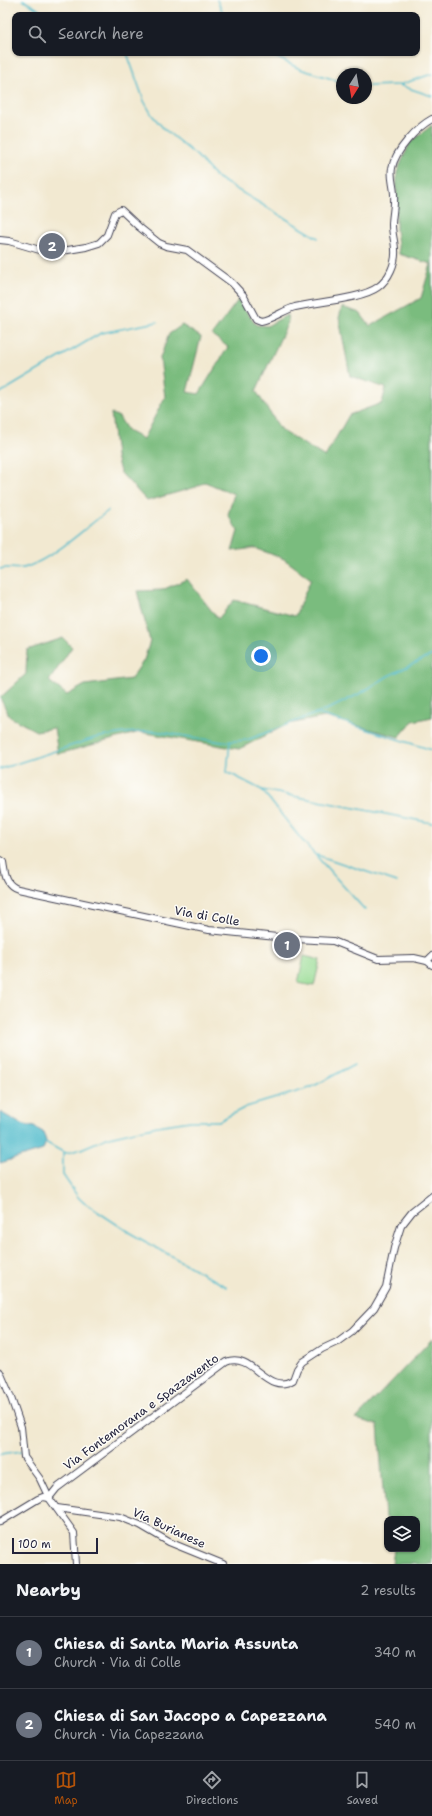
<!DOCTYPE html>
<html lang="en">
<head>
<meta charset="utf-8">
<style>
	body { margin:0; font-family:"Shantell Sans",sans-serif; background:#20242c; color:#f1f3f6 }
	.controls { position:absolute; right:12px; bottom:12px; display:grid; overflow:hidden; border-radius:8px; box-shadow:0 1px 3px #0004 }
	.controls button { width:36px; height:36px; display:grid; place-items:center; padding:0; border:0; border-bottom:1px solid #363941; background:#171b24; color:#f1f3f6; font:20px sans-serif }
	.compass { position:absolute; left:336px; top:68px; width:36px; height:36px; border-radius:50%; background:#171b24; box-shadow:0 1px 3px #0004; rotate:191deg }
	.scale { position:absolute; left:12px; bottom:10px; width:86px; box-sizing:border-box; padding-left:4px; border:2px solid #22223b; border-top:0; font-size:11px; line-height:14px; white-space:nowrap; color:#22223b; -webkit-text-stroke:3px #fdfcf7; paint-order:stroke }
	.you { position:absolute; left:261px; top:656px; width:14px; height:14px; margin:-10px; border:3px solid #fff; border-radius:50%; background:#1a73e8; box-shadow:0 0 0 6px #1a73e833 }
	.badge { display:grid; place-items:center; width:26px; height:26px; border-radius:50%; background:#b45309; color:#fff; font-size:13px; font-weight:700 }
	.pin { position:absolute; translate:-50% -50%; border:2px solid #fff; box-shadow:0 1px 4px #0006 }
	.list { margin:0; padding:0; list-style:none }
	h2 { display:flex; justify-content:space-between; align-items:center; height:52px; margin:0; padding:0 16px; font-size:17px }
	h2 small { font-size:13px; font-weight:400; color:#9ea1a6 }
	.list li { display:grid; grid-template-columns:26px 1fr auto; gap:12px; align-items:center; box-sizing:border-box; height:72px; padding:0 16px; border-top:1px solid #363941 }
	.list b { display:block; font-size:15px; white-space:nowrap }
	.list p { margin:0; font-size:13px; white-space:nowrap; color:#9ea1a6 }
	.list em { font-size:13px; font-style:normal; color:#9ea1a6 }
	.icon { flex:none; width:22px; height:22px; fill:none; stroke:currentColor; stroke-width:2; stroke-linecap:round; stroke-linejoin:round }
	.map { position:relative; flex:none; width:432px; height:1564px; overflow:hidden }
	.search { position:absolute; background:#171b24; box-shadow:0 1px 3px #0004; left:12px; right:12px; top:12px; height:44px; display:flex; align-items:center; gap:10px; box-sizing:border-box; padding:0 14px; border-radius:8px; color:#9ea1a6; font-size:15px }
	.sheet { height:196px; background:#171b24 }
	nav { display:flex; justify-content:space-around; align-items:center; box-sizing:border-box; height:56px; border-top:1px solid #363941; background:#171b24; font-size:11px; color:#9ea1a6 }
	nav a { display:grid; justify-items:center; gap:2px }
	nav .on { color:#b45309 }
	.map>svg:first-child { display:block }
</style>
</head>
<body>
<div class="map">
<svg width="432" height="1564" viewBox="0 0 432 1564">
	<rect width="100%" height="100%" fill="#fdfcf7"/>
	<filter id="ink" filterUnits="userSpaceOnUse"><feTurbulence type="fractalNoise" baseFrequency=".025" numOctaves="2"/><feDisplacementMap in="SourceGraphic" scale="8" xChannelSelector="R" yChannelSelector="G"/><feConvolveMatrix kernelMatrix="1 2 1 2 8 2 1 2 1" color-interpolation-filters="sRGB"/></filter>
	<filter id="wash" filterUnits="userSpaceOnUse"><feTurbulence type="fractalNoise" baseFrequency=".012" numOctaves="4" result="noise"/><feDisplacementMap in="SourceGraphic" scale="16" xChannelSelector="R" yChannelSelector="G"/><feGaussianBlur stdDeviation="0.9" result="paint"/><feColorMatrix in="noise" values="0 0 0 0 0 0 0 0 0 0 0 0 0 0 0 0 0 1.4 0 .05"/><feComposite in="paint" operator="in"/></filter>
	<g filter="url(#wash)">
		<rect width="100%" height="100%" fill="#f2e9d1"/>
		<path fill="#98dc94" stroke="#5d7f68" d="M304,956L320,960L314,986L298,983Z"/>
		<g fill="#7abc7e" stroke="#4e6f5c">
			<path d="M432,125V717L413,721L399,737L325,717L288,724L239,749L140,732L58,754L54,728L36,731L10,717L0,698L26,674L27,650L63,638L72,647L49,681L67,695L85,685L131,679L144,660L150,641L137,591L162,590L187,579L218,619L234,600L295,616L311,579L284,559L255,548L232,551L238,531L228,515L234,494L205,482L196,487L147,501L120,472L116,456L111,413L119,417L128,431L143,439L165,397L160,358L169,334L182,325L201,337L187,392L199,394L228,347L212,335L238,300L256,325L267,326L287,315L288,322L256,391L281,430L325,457L349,415L382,403L386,388L350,376L339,318L342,307L360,313L370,326L421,298L431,264L399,254L396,229L397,172L410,143Z"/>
			<path d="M432,1339V1564H392L394,1549H417V1519H389L385,1517L378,1425L356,1419Z"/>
		</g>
		<path fill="#50bbcc" stroke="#396e84" d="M0,1112L21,1124L34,1127L43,1132L46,1141L43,1150L0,1163Z"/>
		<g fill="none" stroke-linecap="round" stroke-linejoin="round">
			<g stroke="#50bbcc" stroke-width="1.5">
				<path d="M23,0L48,15"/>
				<path d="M217,0L224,15"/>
				<path d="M127,53L144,101L152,115L164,129L197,156L216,177L318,238"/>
				<path d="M268,53L300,69L342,82"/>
				<path d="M399,85L432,96"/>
				<path d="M366,86L399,85L432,74"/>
				<path d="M0,393L101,333L157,322"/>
				<path d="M0,569C9,566 18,571 27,567C58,555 82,530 108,511"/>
				<path d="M315,713L432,750"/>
				<path d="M230,742L227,772L262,790L432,823"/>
				<path d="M0,769L95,738L124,733L154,731L222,742L247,740L333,707L361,693L388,676L432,655"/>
				<path d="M262,790L301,839L365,910"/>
				<path d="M317,855L397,882"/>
				<path d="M45,1142L63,1152L67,1153L81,1149L109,1137L157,1126L190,1121H219L246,1107L310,1088L355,1064"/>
				<path d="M63,1152V1175L78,1197L83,1202L130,1233L227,1287"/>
				<path d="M0,1454L22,1451"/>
			</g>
		</g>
	</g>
	<g filter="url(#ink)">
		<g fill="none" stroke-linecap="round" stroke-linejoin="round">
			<defs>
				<g id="minor">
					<path d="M0,240L9,241L50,253L86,247L99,243L107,235L115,213L121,210L139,227L159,243L166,246L187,250L232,283L243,295L256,319L261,321C273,319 284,310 295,307C316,302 362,299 378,287C389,279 396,263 395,250C395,242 392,234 392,225C392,215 395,206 394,195C394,186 390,177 392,168C395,151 417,127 432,119"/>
					<path d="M0,860L3,862C5,873 5,885 18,889L209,930L296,939L333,941L378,959L414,958L427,961"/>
					<path d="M432,956L427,961L432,965"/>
					<path d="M0,1372L10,1395L21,1427L24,1457L40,1479L49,1498"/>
					<path d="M49,1498L57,1488L226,1362C253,1351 266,1396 293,1380L297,1369L302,1362L322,1349L337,1342L352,1331L374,1308L386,1287L394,1248L401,1226L412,1212L432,1196"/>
					<path d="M57,1508L120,1517L140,1525L169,1542L223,1564"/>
					<path d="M0,1522L38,1499L43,1497L49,1498L74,1533L76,1564"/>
				</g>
			</defs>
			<use href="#minor" stroke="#414052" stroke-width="8"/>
			<use href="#minor" stroke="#fff" stroke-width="6"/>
		</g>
	</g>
	<g text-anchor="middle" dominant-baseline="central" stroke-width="3" stroke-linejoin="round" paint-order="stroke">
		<g font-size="12" fill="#22223b" stroke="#fdfcf7">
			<text transform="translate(207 916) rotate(10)">Via di Colle</text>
			<text transform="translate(141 1412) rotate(-36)">Via Fontemorana e Spazzavento</text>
			<text transform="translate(169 1528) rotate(25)">Via Burianese</text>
		</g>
	</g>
</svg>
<div class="controls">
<button><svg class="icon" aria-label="layers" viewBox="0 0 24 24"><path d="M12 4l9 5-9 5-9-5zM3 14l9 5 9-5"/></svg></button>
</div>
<svg class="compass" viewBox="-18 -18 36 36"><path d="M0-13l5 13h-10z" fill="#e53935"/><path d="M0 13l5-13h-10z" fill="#9ea1a6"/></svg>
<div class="scale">100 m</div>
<div class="you"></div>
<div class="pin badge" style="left:287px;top:945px;background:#6b7280">1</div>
<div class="pin badge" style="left:52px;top:246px;background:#6b7280">2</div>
<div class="search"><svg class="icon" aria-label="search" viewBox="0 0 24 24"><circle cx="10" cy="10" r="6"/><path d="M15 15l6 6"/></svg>Search here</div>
</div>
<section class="sheet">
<h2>Nearby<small>2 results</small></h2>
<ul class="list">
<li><span class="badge" style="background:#6b7280">1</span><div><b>Chiesa di Santa Maria Assunta</b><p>Church · Via di Colle</p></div><em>340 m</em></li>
<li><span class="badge" style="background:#6b7280">2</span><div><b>Chiesa di San Jacopo a Capezzana</b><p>Church · Via Capezzana</p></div><em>540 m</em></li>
</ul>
</section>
<nav>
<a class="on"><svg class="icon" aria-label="map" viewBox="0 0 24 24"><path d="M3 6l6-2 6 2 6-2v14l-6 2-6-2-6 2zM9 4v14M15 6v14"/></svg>Map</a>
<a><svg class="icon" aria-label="directions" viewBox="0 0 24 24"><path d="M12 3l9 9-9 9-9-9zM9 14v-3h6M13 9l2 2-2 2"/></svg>Directions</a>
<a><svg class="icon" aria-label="saved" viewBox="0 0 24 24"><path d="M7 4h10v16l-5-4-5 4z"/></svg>Saved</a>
</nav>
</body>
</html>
